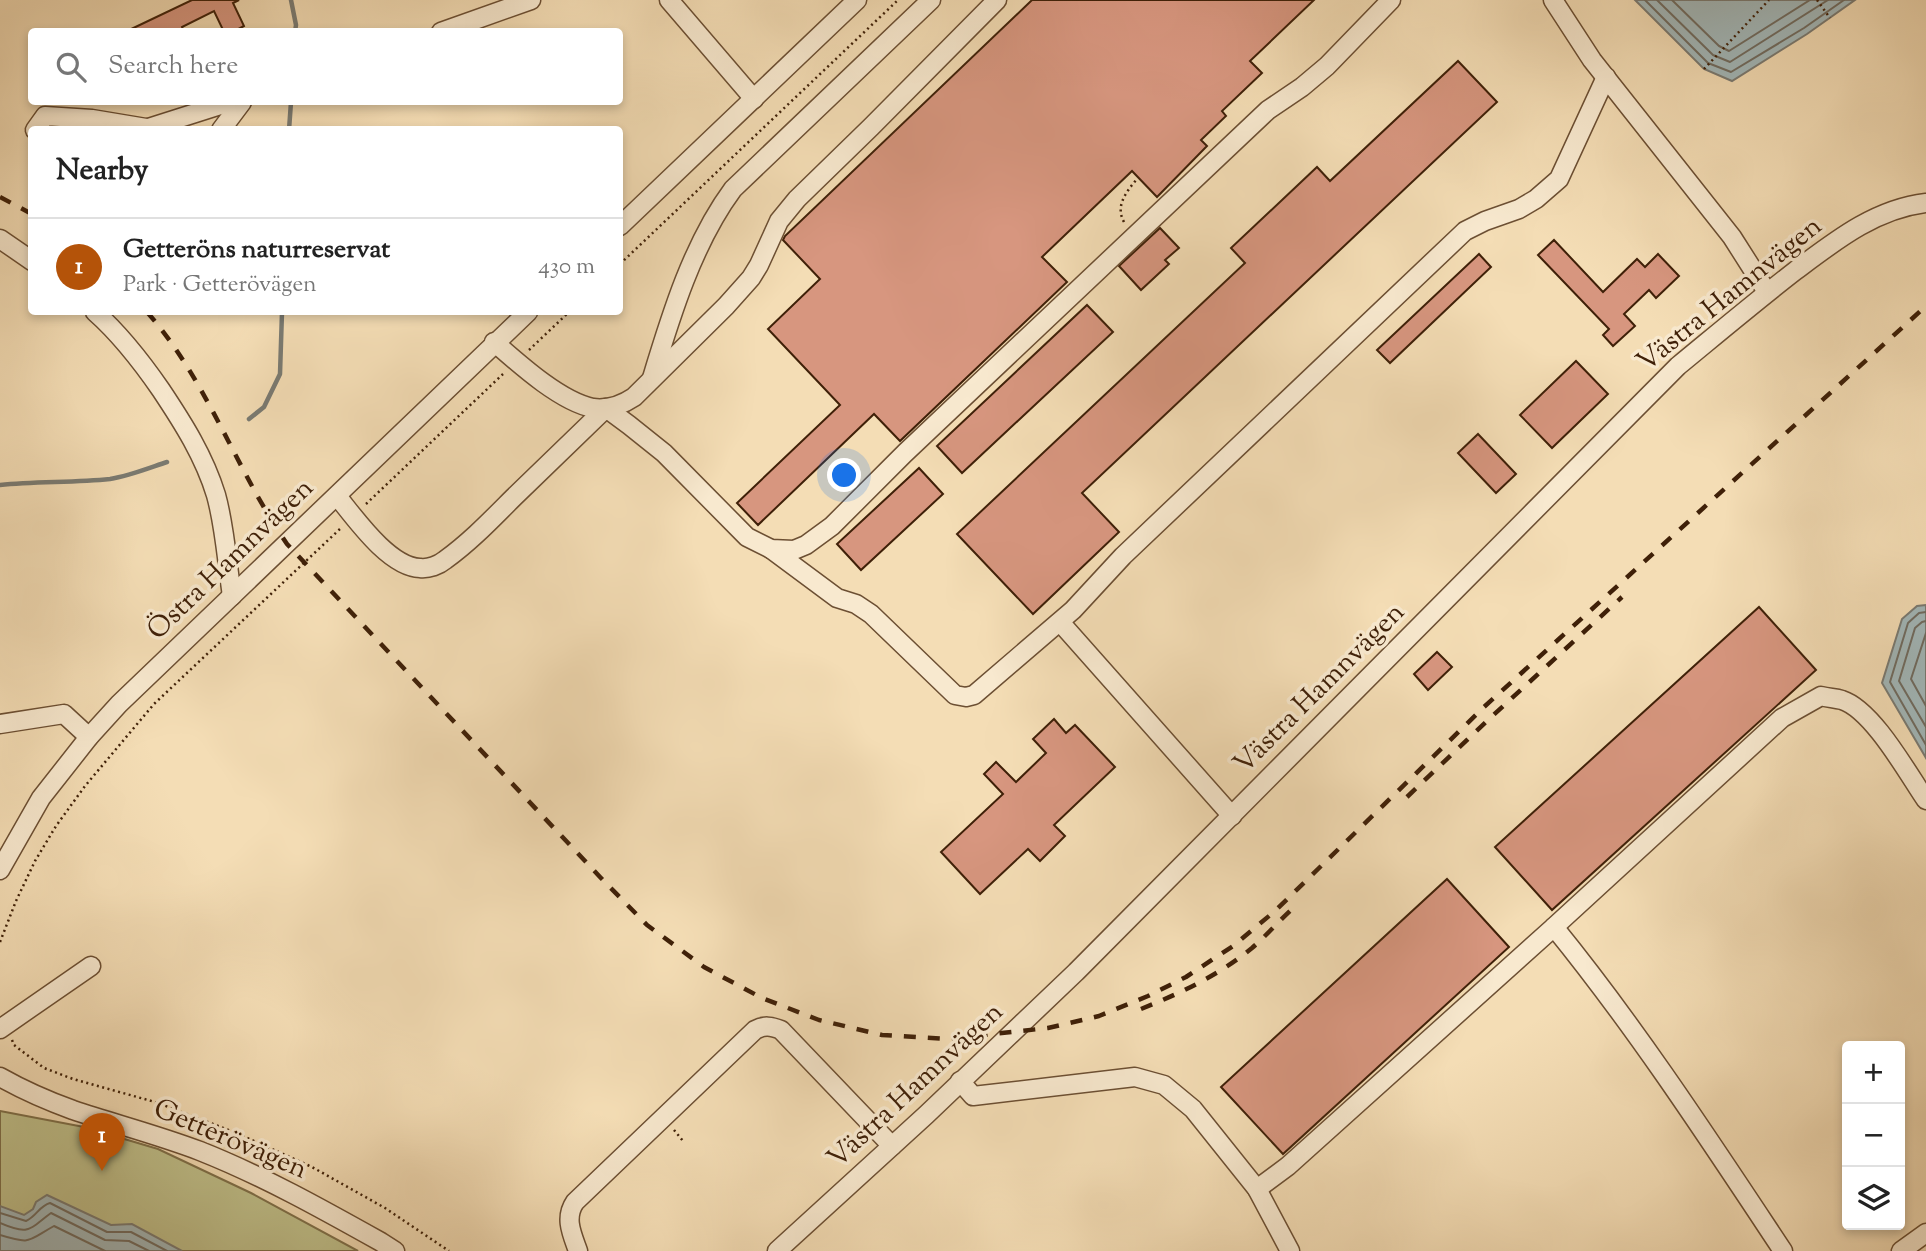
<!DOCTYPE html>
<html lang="en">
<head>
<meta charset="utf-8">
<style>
	body { margin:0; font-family:"Sorts Mill Goudy",serif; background:#f2f2f2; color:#222 }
	.controls { position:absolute; right:21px; bottom:21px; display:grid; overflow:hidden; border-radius:7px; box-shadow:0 4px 10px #0003 }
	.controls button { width:63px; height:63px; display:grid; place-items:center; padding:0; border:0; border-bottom:2px solid #e0e0e0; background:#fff; color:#222; font:35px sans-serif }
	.you { position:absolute; left:845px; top:476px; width:24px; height:24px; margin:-18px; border:5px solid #fff; border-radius:50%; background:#1a73e8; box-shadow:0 0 0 10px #1a73e833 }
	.badge { display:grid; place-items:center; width:46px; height:46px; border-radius:50%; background:#b45309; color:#fff; font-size:23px; font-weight:700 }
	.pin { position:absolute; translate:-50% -58px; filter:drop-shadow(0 2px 4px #0008) }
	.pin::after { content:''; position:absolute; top:37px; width:24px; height:21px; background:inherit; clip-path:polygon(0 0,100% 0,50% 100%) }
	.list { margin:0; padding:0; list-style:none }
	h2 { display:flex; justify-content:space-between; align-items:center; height:91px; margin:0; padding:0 28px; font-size:30px }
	h2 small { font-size:23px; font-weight:400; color:#767676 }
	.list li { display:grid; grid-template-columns:46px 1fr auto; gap:21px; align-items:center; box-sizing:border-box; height:98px; padding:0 28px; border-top:2px solid #e0e0e0 }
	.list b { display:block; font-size:26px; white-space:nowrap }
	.list p { margin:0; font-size:23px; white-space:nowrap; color:#767676 }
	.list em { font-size:23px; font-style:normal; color:#767676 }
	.icon { flex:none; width:38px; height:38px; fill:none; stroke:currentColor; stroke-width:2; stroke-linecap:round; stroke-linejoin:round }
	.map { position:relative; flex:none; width:1926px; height:1251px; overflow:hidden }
	.search { position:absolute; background:#fff; box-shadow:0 4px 10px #0003; left:28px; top:28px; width:595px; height:77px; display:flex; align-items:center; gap:18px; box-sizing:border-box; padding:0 24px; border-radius:7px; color:#767676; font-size:26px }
	.panel { position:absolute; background:#fff; box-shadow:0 4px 10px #0003; left:28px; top:126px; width:595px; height:189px; border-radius:7px }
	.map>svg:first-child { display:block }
</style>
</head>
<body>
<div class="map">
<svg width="1926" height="1251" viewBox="0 0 1926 1251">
	<rect width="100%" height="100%" fill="#f4ddb5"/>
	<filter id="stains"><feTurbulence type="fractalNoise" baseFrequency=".00286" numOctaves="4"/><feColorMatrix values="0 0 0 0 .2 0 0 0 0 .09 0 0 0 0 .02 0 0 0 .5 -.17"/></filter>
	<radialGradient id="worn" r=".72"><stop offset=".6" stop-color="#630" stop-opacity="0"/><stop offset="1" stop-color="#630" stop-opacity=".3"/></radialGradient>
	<path fill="#bfc08b" stroke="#7f704a" stroke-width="2" d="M0,1111L84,1127L158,1149L251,1193L358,1251H0Z"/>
	<g fill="#a2b8ba" stroke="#7a7b73" stroke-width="2">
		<path d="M1635,0H1855L1807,34L1732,81L1704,69Z"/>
		<path d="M1926,605V758L1882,683L1902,619L1917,606Z"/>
		<path d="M47,1195L111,1225L132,1224L182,1251H0V1206L24,1215L33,1209L36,1202Z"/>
	</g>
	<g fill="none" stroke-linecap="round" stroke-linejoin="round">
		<g stroke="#706c61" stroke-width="2">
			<path d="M1645,0L1708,63L1731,72L1804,28L1844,0"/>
			<path d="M1657,0L1713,55L1730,62L1828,0"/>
			<path d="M1672,0L1719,46L1729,51L1810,0"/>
			<path d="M1926,612L1919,613L1908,623L1890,682L1926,745"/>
			<path d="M1926,621L1922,622L1915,628L1899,681L1926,727"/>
			<path d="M1926,633L1911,679L1926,706"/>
			<path d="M0,1213L26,1221C37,1216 39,1206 50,1203L107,1232H131L167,1251"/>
			<path d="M0,1223C30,1236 29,1229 51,1213L105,1240L129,1241L149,1251"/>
			<path d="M0,1235C32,1245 27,1241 54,1226L105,1251"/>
		</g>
		<g stroke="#7a7b73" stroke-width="4.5">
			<path d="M291,0L296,25L295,32"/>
			<path d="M289,130L291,102"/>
			<path d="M249,419L264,407L280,374L282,312"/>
			<path d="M0,485C36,481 73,483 110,479C129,476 149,468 167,462"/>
		</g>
	</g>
	<g fill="#d7967f" stroke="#3f2008" stroke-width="2">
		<path d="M192,0H239L233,3L244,26L233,32H224L214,11L182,27L184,32H125Z"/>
		<path d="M1032,0H1314L1250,61L1262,73L1222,111L1226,116L1201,140L1207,146L1157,197L1132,171L1042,257L1067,282L900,441L874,414L758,525L737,503L840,405L768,329L820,279L783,240L785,236Z"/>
		<path d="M1458,61L1497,102L1082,493L1119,532L1033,614L957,534L1245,263L1231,248L1317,167L1330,181Z"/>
		<path d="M1160,228L1179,248L1165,260L1169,264L1141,290L1119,266Z"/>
		<path d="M1554,240L1603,292L1637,259L1645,267L1658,254L1679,276L1656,298L1649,290L1624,314L1635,326L1613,346L1603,335L1609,329L1538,255Z"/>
		<path d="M1479,254L1491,267L1390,363L1377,350Z"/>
		<path d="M1087,305L1113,332L962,473L937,446Z"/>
		<path d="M1576,361L1608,394L1552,448L1520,415Z"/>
		<path d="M1478,434L1516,474L1496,493L1458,453Z"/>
		<path d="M919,468L943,494L861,570L837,544Z"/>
		<path d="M1759,607L1816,670L1552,910L1495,847Z"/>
		<path d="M1437,652L1452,667L1428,690L1414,674Z"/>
		<path d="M1054,719L1066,733L1075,725L1115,767L1054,825L1065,836L1040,861L1028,849L980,894L941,852L1003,794L984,774L996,762L1016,782L1046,753L1033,739Z"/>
		<path d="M1447,879L1509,947L1283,1154L1221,1087Z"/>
	</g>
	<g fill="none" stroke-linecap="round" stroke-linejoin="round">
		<defs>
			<g id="minor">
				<path d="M669,0L754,99"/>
				<path d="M1553,0L1592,60L1732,237L1767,292"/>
				<path d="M441,32L531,0"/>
				<path d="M35,130L45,116L92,119L146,128"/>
				<path d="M142,130L230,102"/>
				<path d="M221,130L242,102"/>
				<path d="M620,226L857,0"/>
				<path d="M0,239L32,261"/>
				<path d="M95,312C121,335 141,361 161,390C183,423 204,456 216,495C225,527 227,563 232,596"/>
				<path d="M494,342C519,364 561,402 593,408C608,410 622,405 634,397L726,306L751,278L759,265L779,221L797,199L871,127L997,0"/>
				<path d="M652,378C671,315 693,243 733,189L931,0"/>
				<path d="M337,496C355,518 389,567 420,568C429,569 439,565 445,560C470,542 491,520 513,498C544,468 575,438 606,408L629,425L664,453L747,537L771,549L794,550L806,545L832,526L905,453L1268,110L1302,87L1327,66L1391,0"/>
				<path d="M771,549L837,598L856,604L871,614L955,695L966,697L974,695L1073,610L1123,556L1465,231L1485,221L1519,209L1536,199L1559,179L1606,77"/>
				<path d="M1060,622L1232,816"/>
				<path d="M0,724L64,714L89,737"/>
				<path d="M0,870L41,798L89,737L119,704L528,312"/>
				<path d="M1554,927L1782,718L1821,696C1828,698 1835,698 1842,700C1873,710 1908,774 1926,800"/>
				<path d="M0,1029L91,966"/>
				<path d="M0,1077C23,1090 48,1101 73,1110C115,1124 158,1135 200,1151C263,1176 322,1209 381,1242L395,1251"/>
				<path d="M960,1081L973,1096L1135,1077L1164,1085L1193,1109L1257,1189L1290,1251"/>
				<path d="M1257,1189L1288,1166L1554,927C1637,1029 1710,1141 1783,1251"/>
				<path d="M578,1251C572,1234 564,1218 575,1202L755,1030C764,1025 771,1026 781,1030L892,1146"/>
				<path d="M777,1251L926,1115L1076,972L1678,366C1717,334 1755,302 1795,271C1835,241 1875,209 1926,203"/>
				<path d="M1901,1251L1926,1233"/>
			</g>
		</defs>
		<use href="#minor" stroke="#6c4f33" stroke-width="21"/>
		<g stroke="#3f2008" stroke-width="2.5" stroke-dasharray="2 3.5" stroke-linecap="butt">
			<path d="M1817,0L1830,18"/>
			<path d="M1704,69L1769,0"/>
			<path d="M1124,222C1115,206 1126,192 1137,179"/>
			<path d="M620,264L898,0"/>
			<path d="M529,350L569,312"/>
			<path d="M366,504L503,374"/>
			<path d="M0,942L16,901L35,861L56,826L85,786L154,704L341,528"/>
			<path d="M12,1040L14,1045L44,1068L73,1079L155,1102L234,1132L312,1167L385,1208L449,1251"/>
			<path d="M674,1130L683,1141"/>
		</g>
		<use href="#minor" stroke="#f8e9cf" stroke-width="18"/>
		<g stroke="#3f2008" stroke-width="4.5" stroke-dasharray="12 12" stroke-linecap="butt">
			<path d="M0,197L32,214"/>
			<path d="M147,312C207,380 236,470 287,544L600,877L647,925L704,967L762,998L819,1020L882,1035L946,1039L1048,1028L1099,1016L1148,996L1186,977L1233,946L1275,911L1484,707L1926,306"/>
			<path d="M1407,797L1488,720L1622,597"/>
			<path d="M1141,1009C1181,993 1219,975 1252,948C1266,936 1278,922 1291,910"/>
		</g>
	</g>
	<g text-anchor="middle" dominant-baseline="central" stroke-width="7" stroke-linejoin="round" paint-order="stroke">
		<g font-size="28" fill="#3f2008" stroke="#f8e9cf">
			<text transform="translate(1730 295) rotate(-39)">Västra Hamnvägen</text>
			<text transform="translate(231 560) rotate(-44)">Östra Hamnvägen</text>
			<text transform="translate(1320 689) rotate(-45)">Västra Hamnvägen</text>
			<text transform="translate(916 1086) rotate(-43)">Västra Hamnvägen</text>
			<text transform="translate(230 1140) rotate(23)">Getterövägen</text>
		</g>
	</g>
	<rect width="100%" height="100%" filter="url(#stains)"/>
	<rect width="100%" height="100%" fill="url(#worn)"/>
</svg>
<div class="controls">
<button>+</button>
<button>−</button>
<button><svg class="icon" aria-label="layers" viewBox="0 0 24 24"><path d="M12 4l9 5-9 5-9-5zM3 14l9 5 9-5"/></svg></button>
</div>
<div class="you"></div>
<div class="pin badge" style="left:102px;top:1171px">1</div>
<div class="search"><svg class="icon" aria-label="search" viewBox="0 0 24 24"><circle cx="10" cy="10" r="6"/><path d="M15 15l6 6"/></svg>Search here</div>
<section class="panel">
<h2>Nearby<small></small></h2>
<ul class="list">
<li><span class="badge">1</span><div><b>Getteröns naturreservat</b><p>Park · Getterövägen</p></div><em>430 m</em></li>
</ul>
</section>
</div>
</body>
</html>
